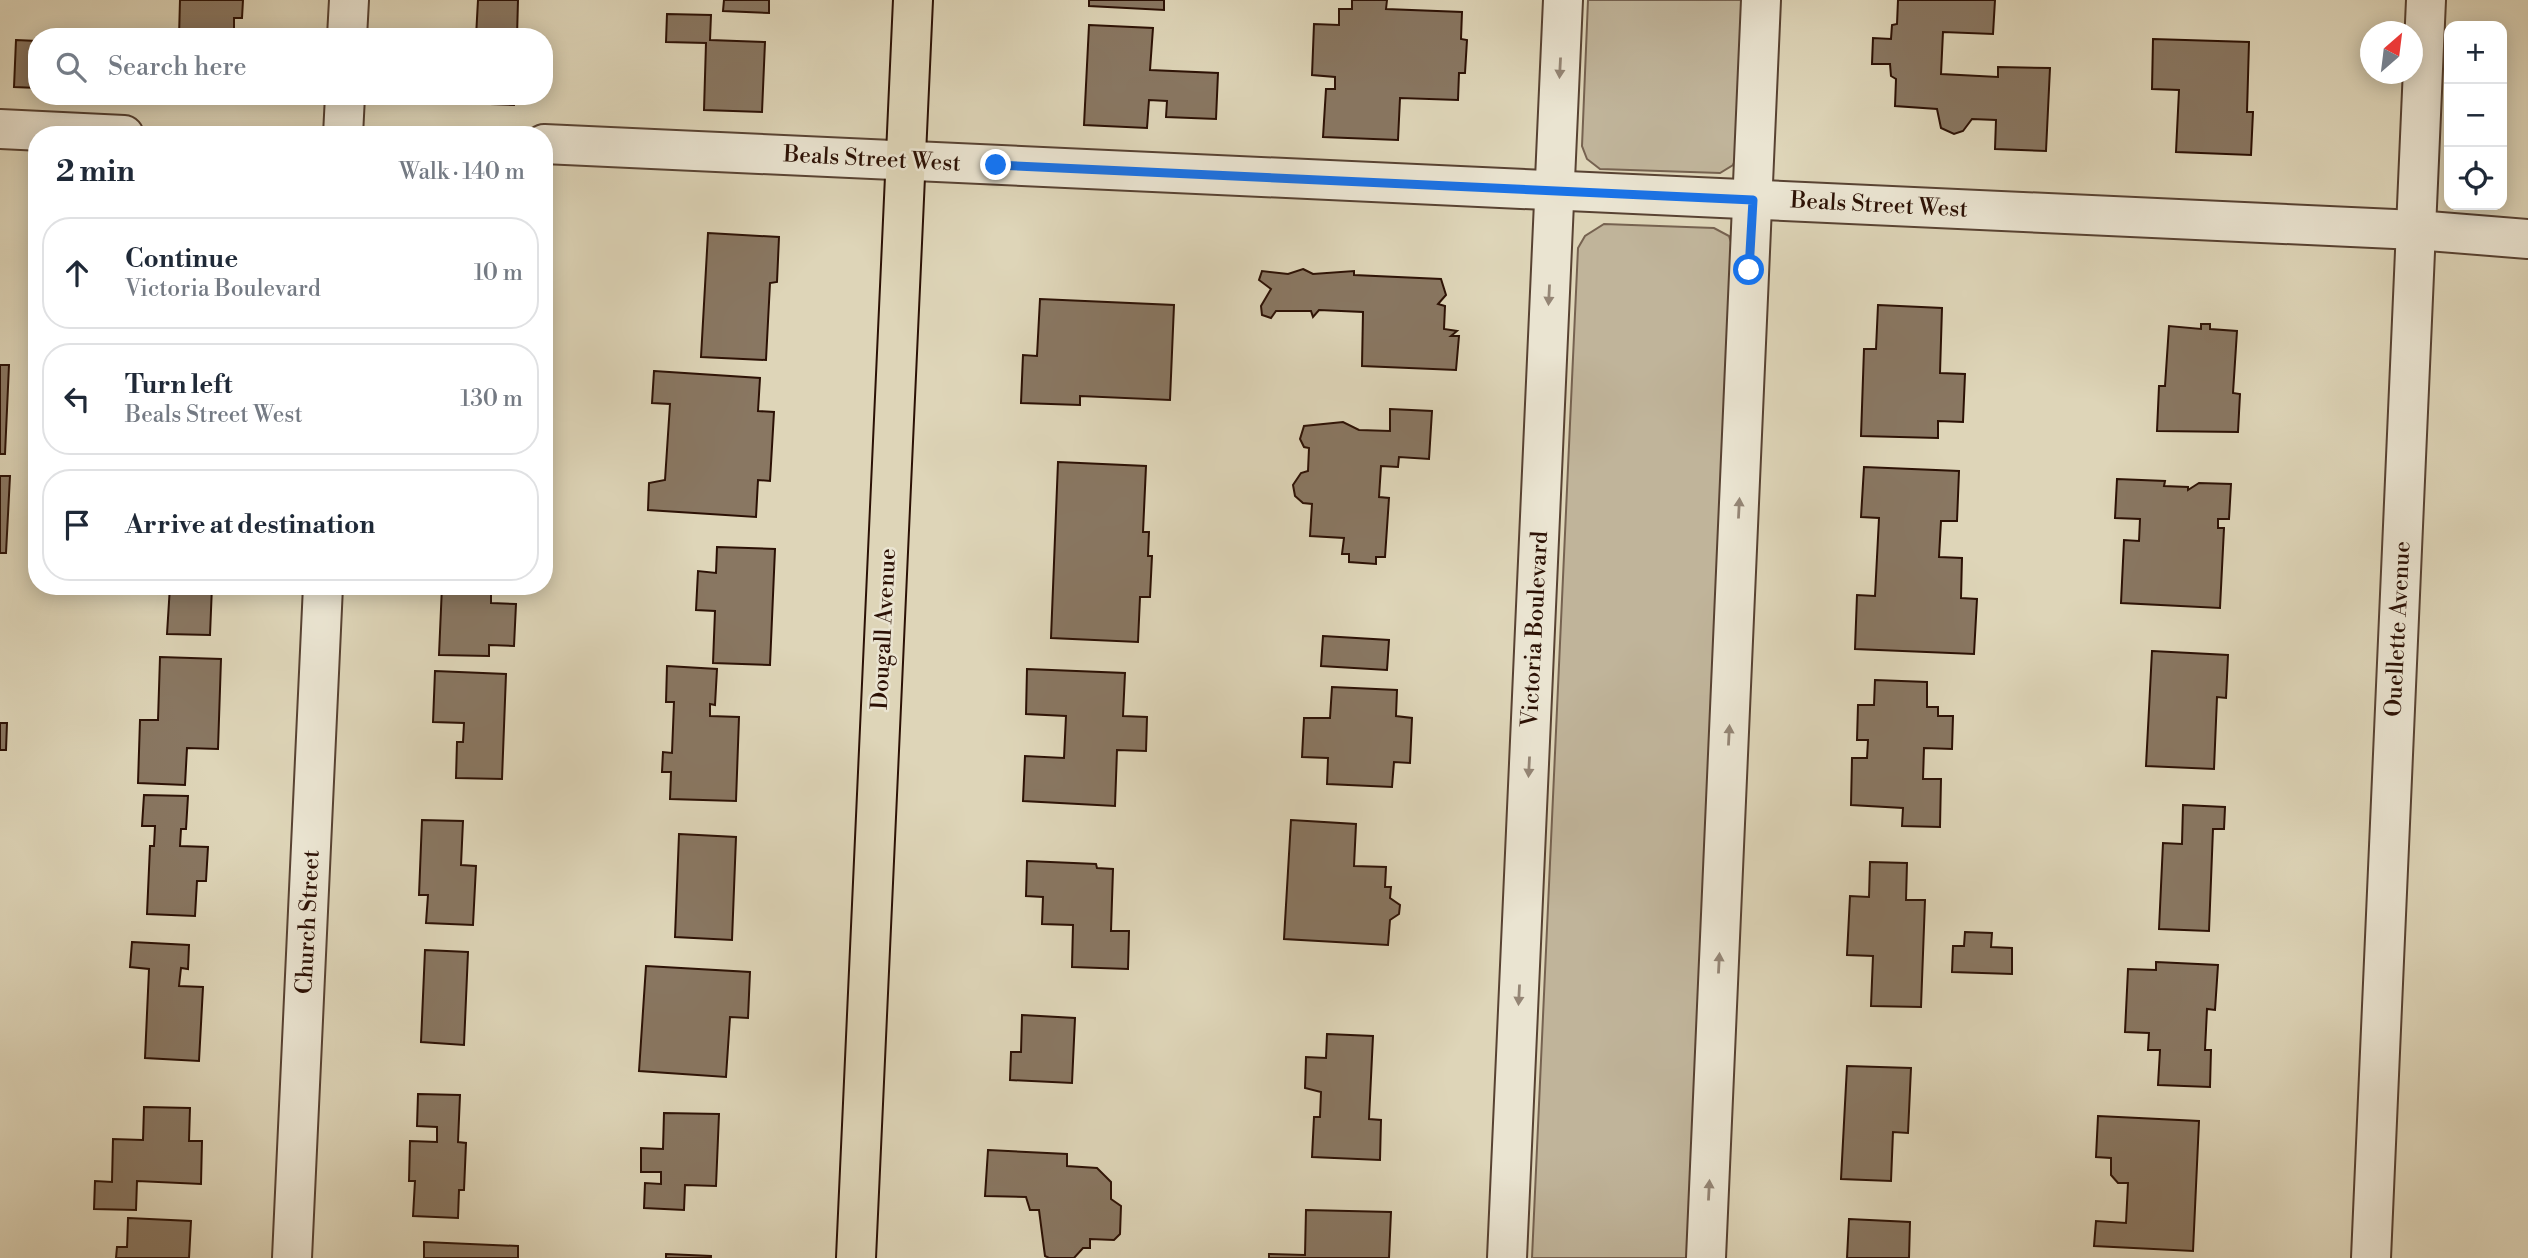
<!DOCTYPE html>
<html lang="en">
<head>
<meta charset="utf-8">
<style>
	body { margin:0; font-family:"Libre Bodoni",serif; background:#f6f6f7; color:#1f2937 }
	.controls { position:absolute; right:21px; top:21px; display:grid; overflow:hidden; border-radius:14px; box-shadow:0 4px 18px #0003 }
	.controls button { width:63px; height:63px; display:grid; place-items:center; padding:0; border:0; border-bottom:2px solid #e0e1e3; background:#fff; color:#1f2937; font:35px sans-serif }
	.compass { position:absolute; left:2360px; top:21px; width:63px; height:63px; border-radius:50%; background:#fff; box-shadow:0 4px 18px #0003; rotate:28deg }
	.stop { position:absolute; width:21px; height:21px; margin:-16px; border:5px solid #1a73e8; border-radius:50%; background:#fff }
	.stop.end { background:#1a73e8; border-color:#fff; box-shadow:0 2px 7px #0008 }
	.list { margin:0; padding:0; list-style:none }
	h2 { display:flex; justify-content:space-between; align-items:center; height:91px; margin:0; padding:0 28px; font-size:30px }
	h2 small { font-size:23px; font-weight:400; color:#747a83 }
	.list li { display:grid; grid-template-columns:46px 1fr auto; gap:21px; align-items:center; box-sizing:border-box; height:112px; margin:0 14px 14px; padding:0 14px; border:2px solid #e0e1e3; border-radius:28px }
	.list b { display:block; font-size:26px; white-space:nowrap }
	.list p { margin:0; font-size:23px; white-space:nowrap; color:#747a83 }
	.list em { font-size:23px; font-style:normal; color:#747a83 }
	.icon { flex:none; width:38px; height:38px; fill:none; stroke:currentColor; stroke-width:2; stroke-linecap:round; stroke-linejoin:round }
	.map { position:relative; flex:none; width:2528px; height:1258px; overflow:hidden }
	.search { position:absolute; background:#fff; box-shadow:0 4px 18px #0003; left:28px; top:28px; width:525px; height:77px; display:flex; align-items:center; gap:18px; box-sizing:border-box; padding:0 24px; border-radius:28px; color:#747a83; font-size:26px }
	.panel { position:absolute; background:#fff; box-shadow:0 4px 18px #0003; left:28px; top:126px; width:525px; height:469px; border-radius:28px }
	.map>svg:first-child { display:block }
</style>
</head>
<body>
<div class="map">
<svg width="2528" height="1258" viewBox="0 0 2528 1258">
	<rect width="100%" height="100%" fill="#ded5b8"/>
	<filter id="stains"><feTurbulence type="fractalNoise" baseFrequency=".00286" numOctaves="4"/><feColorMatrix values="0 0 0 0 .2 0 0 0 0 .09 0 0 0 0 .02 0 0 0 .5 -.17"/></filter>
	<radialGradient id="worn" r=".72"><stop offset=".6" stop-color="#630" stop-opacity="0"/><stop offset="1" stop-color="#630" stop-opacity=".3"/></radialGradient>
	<g fill="#c0b49a" stroke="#766250" stroke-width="2">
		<path d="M1588,0H1745L1738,153L1733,165L1720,173L1600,169L1587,159L1582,146Z"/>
		<path d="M1604,224L1714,228L1729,236L1734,252L1687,1258H1532L1578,248L1585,236Z"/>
	</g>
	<g fill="#897762" stroke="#2c1105" stroke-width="2">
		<path d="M180,0H243L242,18H234V37H179Z"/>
		<path d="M478,0H518L517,37H476Z"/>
		<path d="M724,0H769V13L723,11Z"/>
		<path d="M1089,0H1164V10L1089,6Z"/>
		<path d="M1352,0H1387L1386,9L1462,12L1461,39L1467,40L1465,73H1459L1458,100L1400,98L1398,140L1323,137L1326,89H1335V77L1312,75L1314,24L1339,25V9H1352Z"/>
		<path d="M1898,0H1995L1993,34L1943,32L1941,74L1998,77V67L2050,68L2046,151L1995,149L1996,120L1972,119L1963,131L1954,134L1941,128L1937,109L1895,106L1896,79L1891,76L1890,64H1872L1873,38L1891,39L1892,25L1897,24Z"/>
		<path d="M667,14L711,15L710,40L765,42L762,112L704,110L706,43L666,42Z"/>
		<path d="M1089,25L1153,28L1150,70L1218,73L1216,119L1166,117L1167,101L1149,100L1147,128L1084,125Z"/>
		<path d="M2153,39L2249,42L2247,112H2253L2251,155L2176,152L2179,90L2152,89Z"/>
		<path d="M16,40L37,41V88L14,87Z"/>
		<path d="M464,96H515L514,105L464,103Z"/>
		<path d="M708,233L779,237L777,282L770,283L766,360L701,357Z"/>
		<path d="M1303,269L1313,274L1354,271V275L1441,279L1446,295L1438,304L1445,306L1444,329L1457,331L1451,336H1459L1456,370L1362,366L1363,312L1319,310L1313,317L1311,311H1276L1271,318L1262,315L1261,306L1271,289L1259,280L1262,271L1288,274Z"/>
		<path d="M1040,299L1174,305L1170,400L1080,396V405L1021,403L1023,355L1037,356Z"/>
		<path d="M1878,305L1942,308L1940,373L1965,374L1963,422L1938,421V438L1861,436L1864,349H1876Z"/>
		<path d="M2201,324H2210V329L2237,331L2233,393L2240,394L2238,432L2157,431L2159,386H2165L2169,326L2201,329Z"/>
		<path d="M0,365H9L5,454H0Z"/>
		<path d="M654,371L760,378L758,411L774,412L770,481L758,480L756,517L648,510L649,483L665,480L670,404L652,403Z"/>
		<path d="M1390,409L1432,411L1429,459L1399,457L1398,467L1381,466L1379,497L1389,498L1385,557H1376V564L1349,562V554H1342L1344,538L1310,536L1312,504L1303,503L1295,496L1293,485L1301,473L1308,471L1309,448L1304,447L1300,439L1304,426L1343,422L1359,430L1390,431Z"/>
		<path d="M1058,462L1146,466L1143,532H1149L1148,556H1152L1150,597H1140L1138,642L1051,638Z"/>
		<path d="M1864,467L1959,471L1957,521H1941L1939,557L1962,558L1961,598L1977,599L1974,654L1855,649L1857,595L1875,596L1879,518L1861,517Z"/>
		<path d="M0,476H10L6,553H0Z"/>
		<path d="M2117,479L2165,481L2164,486L2188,487V490L2199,483L2231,484L2229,519H2218V528H2224L2220,608L2121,603L2124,540L2139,541L2140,519L2115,518Z"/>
		<path d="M717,547L775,549L770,665L713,663L715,611L696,610L698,571L716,573Z"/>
		<path d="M170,586H212L210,635L167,634Z"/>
		<path d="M442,586H491V603L516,604L514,646L489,645V656L439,655Z"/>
		<path d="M1323,636L1389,640L1387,670L1321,666Z"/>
		<path d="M2152,651L2228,655L2226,698L2217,697L2214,769L2146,766Z"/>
		<path d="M160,657L221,659L218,749L187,748L185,785L138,783L140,720H158Z"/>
		<path d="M667,666L717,669L715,705L710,704V716L739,717L736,801L670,799L671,772H662L663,752L672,753L674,702H666Z"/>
		<path d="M1027,669L1125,673L1123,716L1147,717L1146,751L1117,750L1115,806L1023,801L1025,756L1064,758L1066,716L1026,714Z"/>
		<path d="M435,671L506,674L502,779L456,778L457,742H463L464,723L433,722Z"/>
		<path d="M1875,680L1927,682V707H1938V716H1953L1952,749L1924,748L1923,779H1941L1940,827L1902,826L1903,808L1851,805L1852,758H1867L1868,740H1857L1858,705H1874Z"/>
		<path d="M1332,687L1397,690L1396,716L1412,718L1410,763L1394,762L1392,787L1327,784L1328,758L1302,757L1304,718H1330Z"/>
		<path d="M0,723H7L6,750H0Z"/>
		<path d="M144,795L188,796L186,829H181L180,846L208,847L206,881H197L195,916L147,914L150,846H154L155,826H142Z"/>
		<path d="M2183,805L2225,807L2224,829H2213L2209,931L2159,929L2163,843L2182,844Z"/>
		<path d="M422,820L463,821L461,865L476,866L473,925L426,923L428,895H419Z"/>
		<path d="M1291,820L1356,824L1354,866L1386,867L1385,887H1391L1390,898L1400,905L1399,914L1390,920L1388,945L1284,939Z"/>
		<path d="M679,834L736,837L732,940L675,937Z"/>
		<path d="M1027,861L1096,864L1097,868L1113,869L1111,931H1129L1128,969L1072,967L1073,925L1042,924L1043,897L1026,896Z"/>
		<path d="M1870,862L1907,863L1906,900H1925L1921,1007L1871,1006L1873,956L1847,955L1850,896L1869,897Z"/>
		<path d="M1965,932L1992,933L1991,947L2012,948V974L1952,972L1953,946H1964Z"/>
		<path d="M132,942L189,945L188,969L181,968L179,986L203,987L199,1061L145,1058L149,969L130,967Z"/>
		<path d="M425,950L468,952L464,1045L421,1042Z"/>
		<path d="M2156,962L2218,965L2215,1010L2207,1009L2205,1050H2211L2210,1087L2158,1085L2160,1050H2148L2149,1033L2125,1032L2128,969L2156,970Z"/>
		<path d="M646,966L750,972L748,1018L730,1017L726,1077L639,1071Z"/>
		<path d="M1022,1015L1075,1018L1072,1083L1010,1080L1011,1052H1021Z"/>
		<path d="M1327,1034L1373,1036L1369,1119L1381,1120L1380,1160L1312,1157L1314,1117H1320L1321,1092L1305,1088L1306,1057L1326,1058Z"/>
		<path d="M1847,1066L1911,1068L1908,1133L1893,1132L1891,1181L1841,1179Z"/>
		<path d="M418,1094L460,1095L458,1142L466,1143L464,1190H459L458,1218L413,1216L415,1181H409L410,1141L437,1142V1127L417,1126Z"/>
		<path d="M144,1107L190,1108L189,1141H202L201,1184L137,1181L136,1210L94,1209L95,1181L112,1182L113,1139L143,1140Z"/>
		<path d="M664,1113L719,1114L716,1186L685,1185L684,1210L644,1208L645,1183L661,1184V1172H641V1148L663,1149Z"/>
		<path d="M2098,1116L2199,1121L2193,1251L2094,1246L2096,1221L2126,1223L2128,1183H2118L2111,1175V1158L2096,1157Z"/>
		<path d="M988,1150L1067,1154V1166L1097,1168L1111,1182V1199L1121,1206L1120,1234L1114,1240L1090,1239V1248H1083L1074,1258H1049L1045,1256L1039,1210H1030L1026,1197L985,1196Z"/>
		<path d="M1306,1210L1391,1212L1389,1258H1269V1254L1305,1255Z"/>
		<path d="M128,1218L191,1221L189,1258H116L117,1247H127Z"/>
		<path d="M1849,1219L1910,1222L1909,1258H1847Z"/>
		<path d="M424,1242L518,1246V1258H424Z"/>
		<path d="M666,1254L711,1256V1258H666Z"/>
	</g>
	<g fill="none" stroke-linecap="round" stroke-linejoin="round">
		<defs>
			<g id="minor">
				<path d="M347,37L349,0"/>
				<path d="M0,129L124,135"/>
				<path d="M343,135L345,96"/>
				<path d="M544,144L2416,230L2528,239"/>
				<path d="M292,1258L323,586"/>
				<path d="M1507,1258L1563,0"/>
				<path d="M1706,1258L1761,0"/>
				<path d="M2371,1258L2426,0"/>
			</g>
			<path id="major" d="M856,1258L913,0"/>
		</defs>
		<use href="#minor" stroke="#584232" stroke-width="42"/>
		<use href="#major" stroke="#2c1105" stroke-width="42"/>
		<use href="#minor" stroke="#eae4d1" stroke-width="38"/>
		<use href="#major" stroke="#ded5b8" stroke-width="38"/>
	</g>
	<defs><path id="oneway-solid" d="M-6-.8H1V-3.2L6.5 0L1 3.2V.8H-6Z" transform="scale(1.75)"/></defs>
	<g fill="#948575">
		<use href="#oneway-solid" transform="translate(1560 68) rotate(93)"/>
		<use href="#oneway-solid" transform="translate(1549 295) rotate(93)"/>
		<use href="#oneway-solid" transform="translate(1739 508) rotate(-87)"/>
		<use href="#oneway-solid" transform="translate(1729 735) rotate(-87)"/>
		<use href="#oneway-solid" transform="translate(1529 767) rotate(93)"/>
		<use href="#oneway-solid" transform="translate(1719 963) rotate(-87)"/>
		<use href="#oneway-solid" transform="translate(1519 995) rotate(93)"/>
		<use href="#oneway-solid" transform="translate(1709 1190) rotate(-87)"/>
	</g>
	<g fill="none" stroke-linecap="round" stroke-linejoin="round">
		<path stroke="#1a73e8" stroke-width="9" d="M996,165L1753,200L1749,270"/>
	</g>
	<g text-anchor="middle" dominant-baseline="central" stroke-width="5" stroke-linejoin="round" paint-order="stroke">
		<g font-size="23" fill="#2c1105" stroke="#eae4d1">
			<text transform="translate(872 159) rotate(3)">Beals Street West</text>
			<text transform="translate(1879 205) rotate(3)">Beals Street West</text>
			<text transform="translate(884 629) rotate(-87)">Dougall Avenue</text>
			<text transform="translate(1535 629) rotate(-87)">Victoria Boulevard</text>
			<text transform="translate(2398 629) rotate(-87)">Ouellette Avenue</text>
			<text transform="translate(308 922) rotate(-87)">Church Street</text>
		</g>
	</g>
	<rect width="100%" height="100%" filter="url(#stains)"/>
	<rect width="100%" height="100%" fill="url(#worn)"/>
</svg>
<div class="controls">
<button>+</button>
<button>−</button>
<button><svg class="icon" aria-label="locate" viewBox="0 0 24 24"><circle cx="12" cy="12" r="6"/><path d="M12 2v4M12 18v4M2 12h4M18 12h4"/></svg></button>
</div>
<svg class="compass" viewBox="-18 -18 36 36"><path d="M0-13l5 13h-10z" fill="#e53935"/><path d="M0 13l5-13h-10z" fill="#747a83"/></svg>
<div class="stop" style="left:1749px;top:270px"></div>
<div class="stop end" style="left:996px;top:165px"></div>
<div class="search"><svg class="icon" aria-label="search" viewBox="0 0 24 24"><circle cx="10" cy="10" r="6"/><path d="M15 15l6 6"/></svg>Search here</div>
<section class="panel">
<h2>2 min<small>Walk · 140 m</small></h2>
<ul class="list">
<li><svg class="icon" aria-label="ahead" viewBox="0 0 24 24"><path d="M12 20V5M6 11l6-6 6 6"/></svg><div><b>Continue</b><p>Victoria Boulevard</p></div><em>10 m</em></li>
<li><svg class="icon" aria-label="left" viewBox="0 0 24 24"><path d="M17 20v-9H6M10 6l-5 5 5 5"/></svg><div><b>Turn left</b><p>Beals Street West</p></div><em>130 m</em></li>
<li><svg class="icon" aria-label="arrive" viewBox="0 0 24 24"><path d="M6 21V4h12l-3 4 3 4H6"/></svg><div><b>Arrive at destination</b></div></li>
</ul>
</section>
</div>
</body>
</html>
